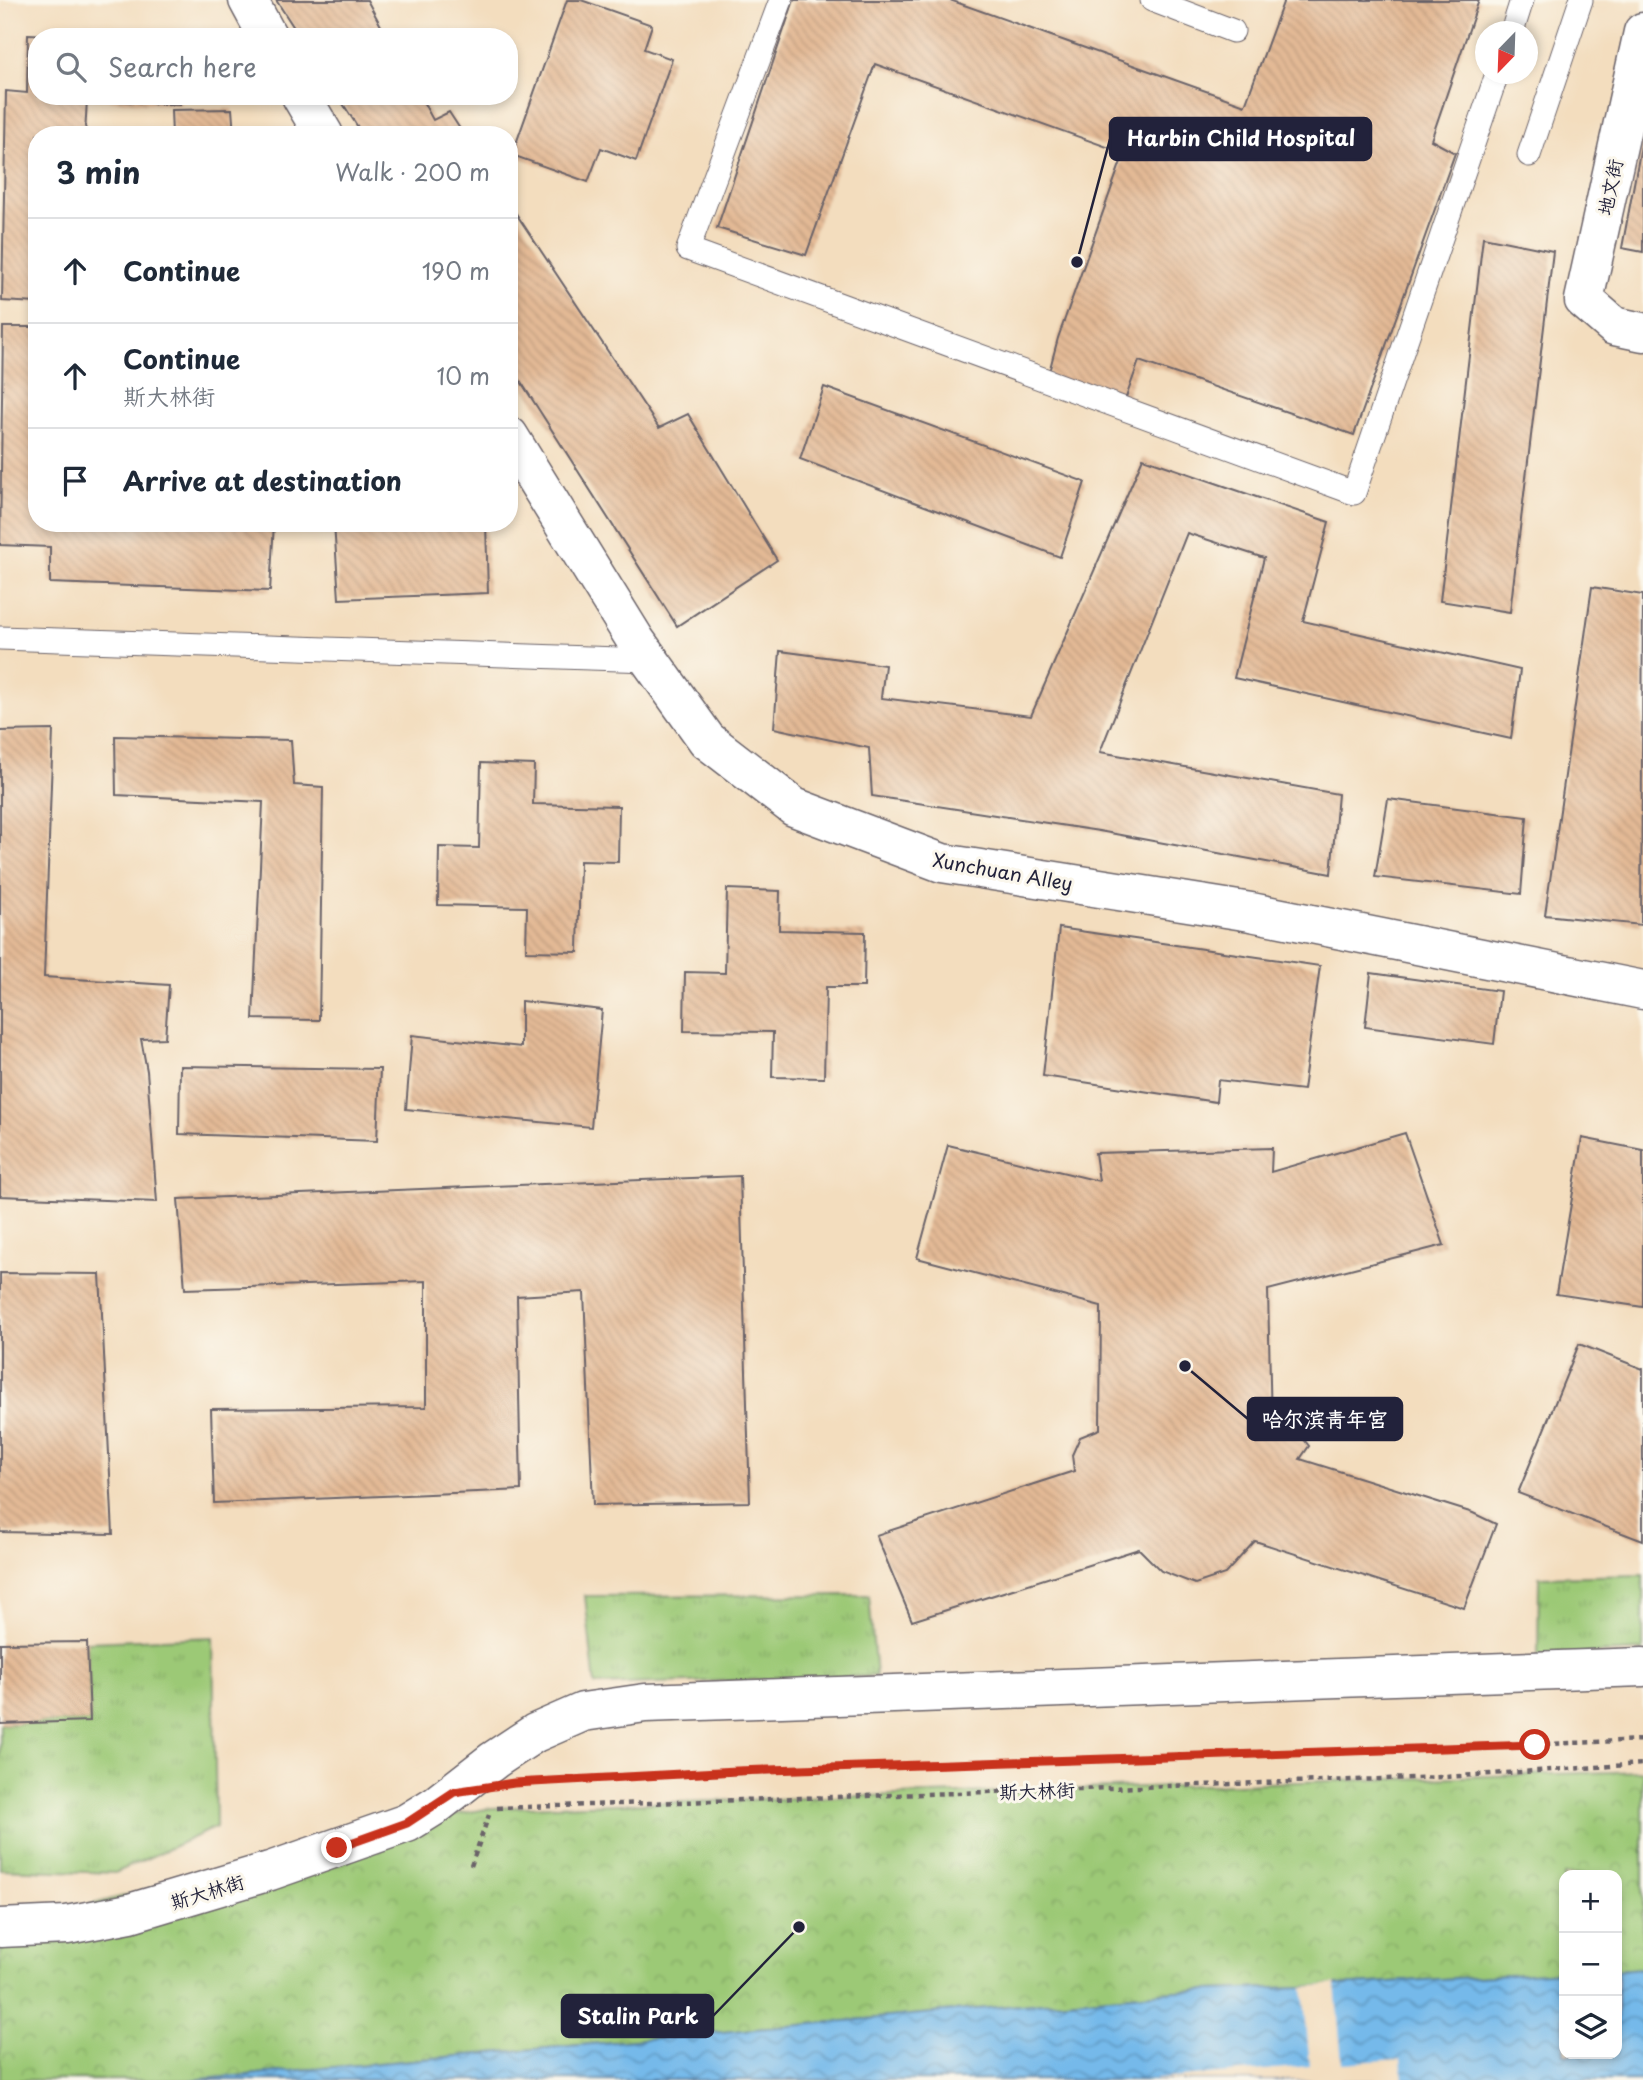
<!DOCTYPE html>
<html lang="en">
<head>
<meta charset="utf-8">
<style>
	body { margin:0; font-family:"Playpen Sans","LXGW WenKai TC",sans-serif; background:#f6f6f7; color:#1f2937 }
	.controls { position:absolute; right:21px; bottom:21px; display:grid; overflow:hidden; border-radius:14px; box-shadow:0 4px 10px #0003 }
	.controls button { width:63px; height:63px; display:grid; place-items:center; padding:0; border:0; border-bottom:2px solid #e0e1e3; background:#fff; color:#1f2937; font:35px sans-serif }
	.compass { position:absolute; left:1475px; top:21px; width:63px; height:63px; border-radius:50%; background:#fff; box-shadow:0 4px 10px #0003; rotate:203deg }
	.stop { position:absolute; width:21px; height:21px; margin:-16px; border:5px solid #c8321e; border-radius:50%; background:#fff }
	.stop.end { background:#c8321e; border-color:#fff; box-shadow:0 2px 7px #0008 }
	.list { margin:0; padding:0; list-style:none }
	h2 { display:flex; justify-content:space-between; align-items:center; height:91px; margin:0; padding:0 28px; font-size:30px }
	h2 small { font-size:23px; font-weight:400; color:#747a83 }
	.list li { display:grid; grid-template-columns:46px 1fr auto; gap:21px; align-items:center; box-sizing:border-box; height:105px; padding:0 28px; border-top:2px solid #e0e1e3 }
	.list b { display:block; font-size:26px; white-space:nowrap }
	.list p { margin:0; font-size:23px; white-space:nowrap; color:#747a83 }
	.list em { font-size:23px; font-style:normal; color:#747a83 }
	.icon { flex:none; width:38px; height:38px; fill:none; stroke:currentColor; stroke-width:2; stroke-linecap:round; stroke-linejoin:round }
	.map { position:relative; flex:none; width:1643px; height:2080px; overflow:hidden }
	.search { position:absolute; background:#fff; box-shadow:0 4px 10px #0003; left:28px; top:28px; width:490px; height:77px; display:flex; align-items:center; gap:18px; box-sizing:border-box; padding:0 24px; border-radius:28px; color:#747a83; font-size:26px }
	.panel { position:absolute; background:#fff; box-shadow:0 4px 10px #0003; left:28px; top:126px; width:490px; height:406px; border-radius:28px }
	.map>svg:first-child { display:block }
</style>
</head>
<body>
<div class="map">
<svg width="1643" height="2080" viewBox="0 0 1643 2080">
	<defs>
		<pattern id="grass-tufts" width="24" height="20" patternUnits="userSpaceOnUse" patternTransform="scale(1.75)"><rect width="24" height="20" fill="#9cc976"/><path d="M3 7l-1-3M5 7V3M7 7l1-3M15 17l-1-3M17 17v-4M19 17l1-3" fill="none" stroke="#86ac67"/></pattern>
		<pattern id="park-crowns" width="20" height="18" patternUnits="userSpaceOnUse" patternTransform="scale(1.75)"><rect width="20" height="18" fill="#9cc976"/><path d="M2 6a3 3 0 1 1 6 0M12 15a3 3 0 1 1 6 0" fill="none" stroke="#86ac67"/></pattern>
		<pattern id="water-waves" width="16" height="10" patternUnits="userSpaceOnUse" patternTransform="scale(1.75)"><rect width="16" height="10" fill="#74b9ea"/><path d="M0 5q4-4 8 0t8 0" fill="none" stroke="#5f96bf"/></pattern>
		<pattern id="building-back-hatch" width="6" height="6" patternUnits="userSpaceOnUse" patternTransform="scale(1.75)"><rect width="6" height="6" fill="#e3b995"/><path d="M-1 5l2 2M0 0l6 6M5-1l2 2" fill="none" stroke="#c29f81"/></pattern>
	</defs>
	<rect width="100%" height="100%" fill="#fbf7ec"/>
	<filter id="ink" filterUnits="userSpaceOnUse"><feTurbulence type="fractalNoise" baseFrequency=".0143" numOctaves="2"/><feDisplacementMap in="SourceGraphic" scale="14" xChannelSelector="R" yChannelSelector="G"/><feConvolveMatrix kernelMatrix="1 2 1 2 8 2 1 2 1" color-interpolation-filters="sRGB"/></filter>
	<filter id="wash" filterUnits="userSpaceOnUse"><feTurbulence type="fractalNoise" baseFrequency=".00686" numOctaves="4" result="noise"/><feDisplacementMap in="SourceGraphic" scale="28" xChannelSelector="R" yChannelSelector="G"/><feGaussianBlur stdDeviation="1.57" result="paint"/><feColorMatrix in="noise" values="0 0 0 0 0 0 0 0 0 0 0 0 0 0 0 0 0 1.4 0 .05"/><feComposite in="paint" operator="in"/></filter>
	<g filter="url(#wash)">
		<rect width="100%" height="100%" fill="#f3ddbe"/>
		<g fill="url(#grass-tufts)" stroke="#5f7658" stroke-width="2">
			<path d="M1643,1575V1651L1538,1656L1539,1577Z"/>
			<path d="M869,1595L876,1676L595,1685L585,1596Z"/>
			<path d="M213,1637L216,1827L115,1873L0,1869V1724L90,1721L87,1642Z"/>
		</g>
		<path fill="url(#park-crowns)" stroke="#5f7658" stroke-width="2" d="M1643,1771V1968L1617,1970V1875H1564V1972L1303,1987L1176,1991L192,2080H0V1928L407,1823L492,1808Z"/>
		<path fill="url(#water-waves)" stroke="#4b6e92" stroke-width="2" d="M1643,1968V2080H192L1176,1991L1303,1987L1564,1972V2054H1617V1970Z"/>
		<path fill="#f3ddbe" d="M1335,1984L1342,2063L1401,2059L1403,2080H1147L1310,2066L1303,1987Z"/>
		<g id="blocks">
			<g fill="url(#building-back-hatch)">
				<path d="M276,0H367L387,37H300Z"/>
				<path d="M567,0H581L652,25L644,49L672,59L636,161L601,148L588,182L512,155Z"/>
				<path d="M794,0H950L1245,105L1284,0H1479L1431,140L1455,153L1354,435L1139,361L1124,403L1048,376L1058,338L1124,153L875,64L806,255L717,228Z"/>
				<path d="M28,34L50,35V37H37V96H181L180,105L87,99L85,135H37V303L2,301L6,91L27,93Z"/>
				<path d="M338,96H420L433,120L449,112L464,135H363Z"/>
				<path d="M232,109L234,135H172L171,110Z"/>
				<path d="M1642,141H1643V252L1622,248Z"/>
				<path d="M509,203L659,428L688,414L777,560L677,626L509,363Z"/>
				<path d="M1483,237L1553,251L1510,612L1440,601Z"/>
				<path d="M3,327H37V523H274L270,591L50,583V547L0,545Z"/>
				<path d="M824,387L1085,482L1060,557L800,459Z"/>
				<path d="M1143,458L1329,522L1303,621L1520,670L1511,739L1234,678L1264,558L1187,533L1100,752L1338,794L1331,874L1099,831L872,796L869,748L774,728L780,651L885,665L881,698L1031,716Z"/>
				<path d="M334,523H486L488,593L339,599Z"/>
				<path d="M1592,587L1643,595L1641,925L1545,915Z"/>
				<path d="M53,730L44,977L169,985L165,1038L141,1039L147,1071L157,1202L0,1196V731Z"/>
				<path d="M115,736L291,740L294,785L323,787L319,1020L253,1019L263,802L116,795Z"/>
				<path d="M481,763L534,765L533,804L619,806L618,862L580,861L578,952L526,951L527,907L438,905L439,847L479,848Z"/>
				<path d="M1388,799L1527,817L1521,894L1375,877Z"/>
				<path d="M727,889L780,891L779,930L865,932L864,987H826L824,1078L772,1077L773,1032L684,1031L685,972L725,973Z"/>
				<path d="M1059,928L1320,966L1303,1090L1218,1080L1216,1102L1043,1076Z"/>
				<path d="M1371,973L1500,991L1494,1044L1365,1027Z"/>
				<path d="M521,1001L602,1010L591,1127L406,1109L412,1035L521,1047Z"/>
				<path d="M180,1066L380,1069L377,1141L179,1134Z"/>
				<path d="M1405,1133L1444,1245L1268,1290L1271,1427H1294L1309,1446L1300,1459L1473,1513L1496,1524L1464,1608L1255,1541L1225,1574L1195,1584L1161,1571L1139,1549L912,1621L876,1535L1074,1471L1072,1455L1080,1437L1100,1429L1101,1306L917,1258L948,1145L1099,1181L1095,1153L1272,1148L1271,1172Z"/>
				<path d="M1582,1138L1643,1150V1307L1556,1294Z"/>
				<path d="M740,1176L750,1502L593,1505L584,1292L517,1296L521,1490L214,1503L211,1409L426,1407V1281L185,1289L178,1199Z"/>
				<path d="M0,1273L100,1274L113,1534L0,1532Z"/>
				<path d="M1579,1344L1643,1369V1541L1518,1493Z"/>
				<path d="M87,1642L90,1721L0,1724V1643Z"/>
			</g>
		</g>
	</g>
	<g filter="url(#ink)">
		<use href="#blocks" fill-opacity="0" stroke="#6b6369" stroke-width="2"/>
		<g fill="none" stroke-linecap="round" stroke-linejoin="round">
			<defs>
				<g id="lane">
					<path d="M781,0L688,249L1354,493L1497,74"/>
					<path d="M1152,0L1233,31"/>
					<path d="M1512,32L1522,0"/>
					<path d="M1529,155L1581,0"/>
					<path d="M0,638L649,660"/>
				</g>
				<path id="street" d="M1643,32L1584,300L1614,326L1643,332"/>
				<g id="secondary">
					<path d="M248,0L268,37"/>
					<path d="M301,96L324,135"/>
					<path d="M509,436L636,641L707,740L794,807L942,863L1251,912L1643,990"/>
					<path d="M0,1928L67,1925L130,1913L270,1871L407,1823L436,1805L494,1760L535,1733L583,1712L645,1703L1643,1667"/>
				</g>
			</defs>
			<use href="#lane" stroke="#6b6369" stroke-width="25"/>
			<use href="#street" stroke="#6b6369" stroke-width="41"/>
			<use href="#secondary" stroke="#6b6369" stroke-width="41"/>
			<g stroke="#6b6369" stroke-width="4.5" stroke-dasharray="5 5" stroke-linecap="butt">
				<path d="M536,1782C905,1762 1274,1756 1643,1740"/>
				<path d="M497,1808L1445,1777L1643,1764"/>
				<path d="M471,1866L489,1815"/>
			</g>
			<use href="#lane" stroke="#fff" stroke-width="23"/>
			<use href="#street" stroke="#fff" stroke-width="38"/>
			<use href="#secondary" stroke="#fff" stroke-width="38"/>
		</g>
	</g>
	<g fill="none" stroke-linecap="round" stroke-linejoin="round" filter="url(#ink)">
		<path stroke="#c8321e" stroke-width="9" d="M337,1848L407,1823L454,1792L514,1783L737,1771L1535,1745"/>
	</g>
	<g text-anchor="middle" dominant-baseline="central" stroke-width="6" stroke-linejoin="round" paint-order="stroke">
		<g font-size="19" fill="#22223b" stroke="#fbf7ec">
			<text transform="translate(1609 187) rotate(-78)">地文街</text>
			<text transform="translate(1003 871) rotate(10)">Xunchuan Alley</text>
			<text transform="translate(1037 1790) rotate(-2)">斯大林街</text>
			<text transform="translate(207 1891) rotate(-17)">斯大林街</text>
		</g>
	</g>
	<path fill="none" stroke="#22223b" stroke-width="2.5" d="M1077 262L1110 139M1185 1366L1248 1419M799 1927L713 2016"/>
	<g fill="#22223b" stroke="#fbf7ec" stroke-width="2.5">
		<circle cx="1077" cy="262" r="7"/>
		<circle cx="1185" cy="1366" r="7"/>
		<circle cx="799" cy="1927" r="7"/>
	</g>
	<g fill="#22223b" stroke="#22223b" stroke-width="2.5">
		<rect x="1110" y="118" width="261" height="42" rx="7"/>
		<rect x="1248" y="1398" width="154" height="42" rx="7"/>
		<rect x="562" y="1995" width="151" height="42" rx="7"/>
	</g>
	<g font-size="21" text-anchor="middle" font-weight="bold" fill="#fff">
		<text x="1241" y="146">Harbin Child Hospital</text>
		<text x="1325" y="1427">哈尔滨青年宫</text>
		<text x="638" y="2024">Stalin Park</text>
	</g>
</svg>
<div class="controls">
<button>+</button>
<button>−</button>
<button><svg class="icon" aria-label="layers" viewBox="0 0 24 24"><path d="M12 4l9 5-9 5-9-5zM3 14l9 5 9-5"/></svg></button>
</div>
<svg class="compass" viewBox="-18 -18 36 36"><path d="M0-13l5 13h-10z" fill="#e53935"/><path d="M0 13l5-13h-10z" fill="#747a83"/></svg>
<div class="stop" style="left:1535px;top:1745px"></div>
<div class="stop end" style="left:337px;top:1848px"></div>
<div class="search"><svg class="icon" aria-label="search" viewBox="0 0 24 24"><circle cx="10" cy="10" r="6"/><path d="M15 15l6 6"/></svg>Search here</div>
<section class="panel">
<h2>3 min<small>Walk · 200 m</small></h2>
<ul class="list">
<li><svg class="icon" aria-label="ahead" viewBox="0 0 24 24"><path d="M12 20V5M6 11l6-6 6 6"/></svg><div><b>Continue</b></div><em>190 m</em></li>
<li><svg class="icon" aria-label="ahead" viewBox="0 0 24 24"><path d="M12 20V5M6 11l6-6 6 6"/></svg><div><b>Continue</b><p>斯大林街</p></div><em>10 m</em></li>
<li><svg class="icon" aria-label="arrive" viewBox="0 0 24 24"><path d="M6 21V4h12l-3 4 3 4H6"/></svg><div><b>Arrive at destination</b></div></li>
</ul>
</section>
</div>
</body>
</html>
